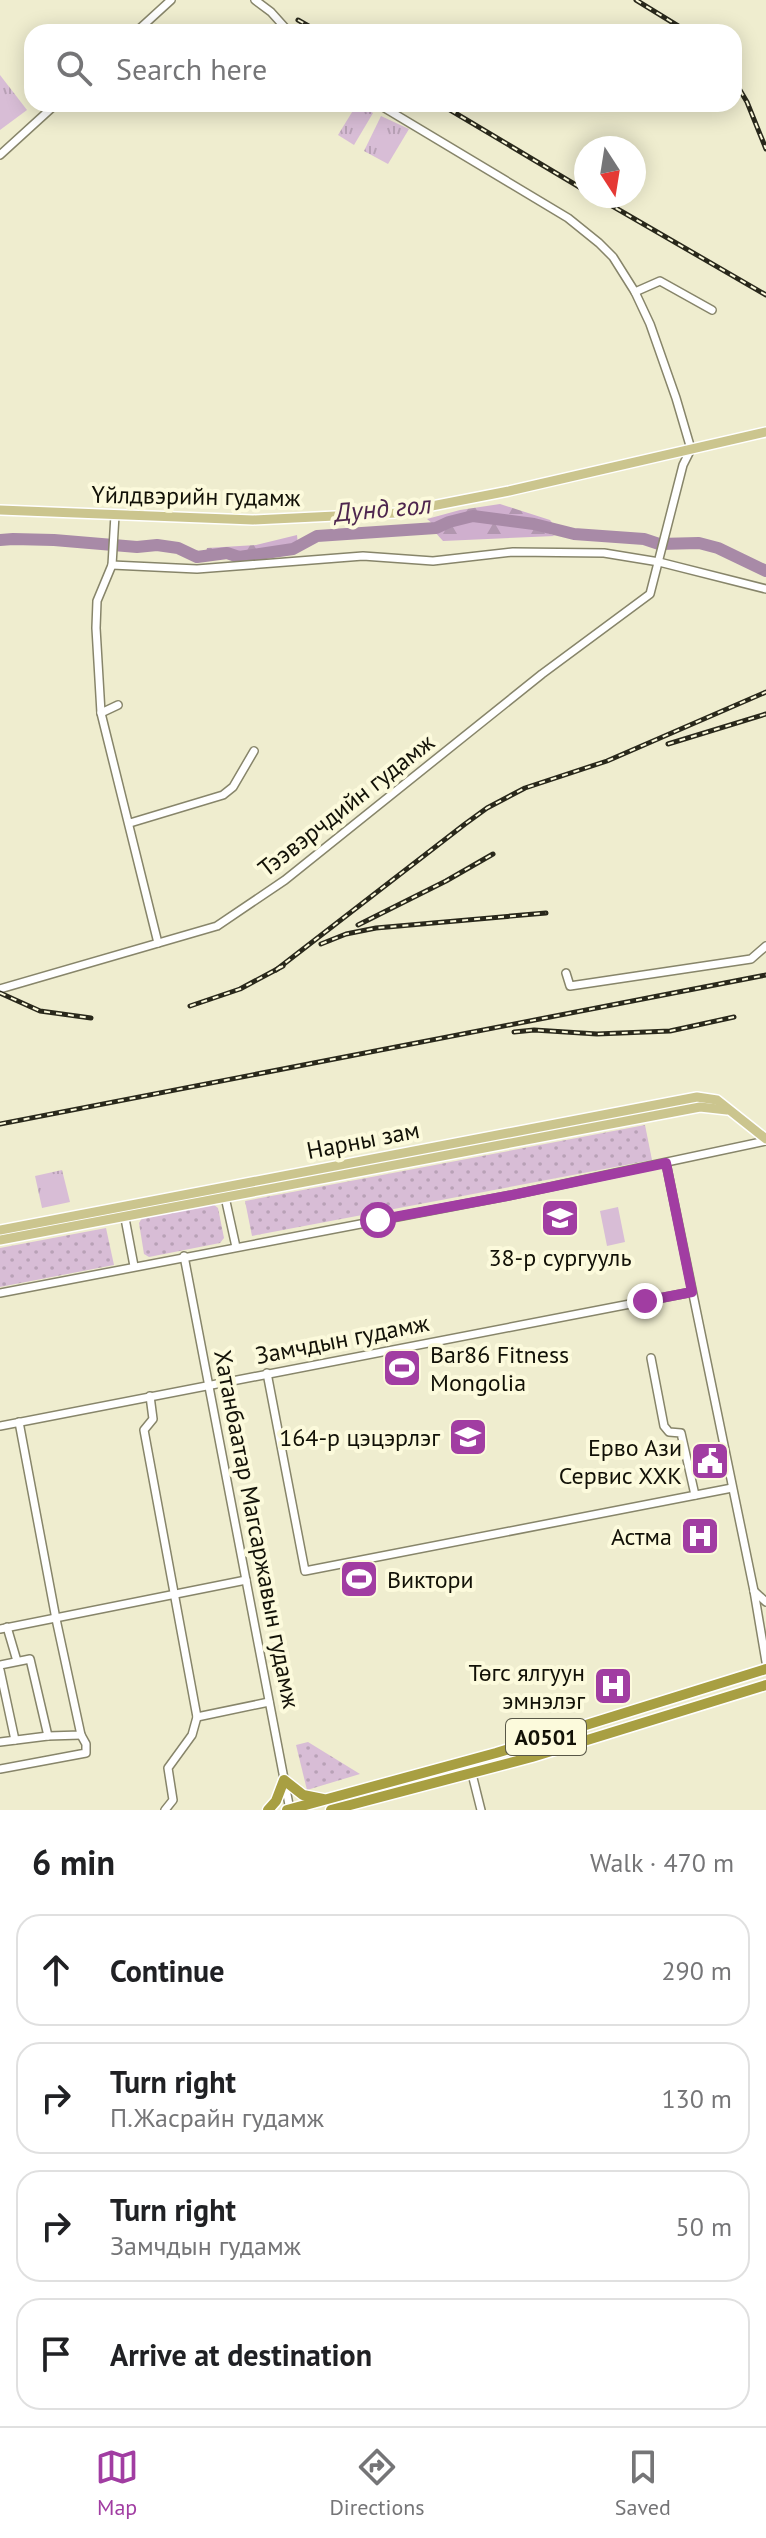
<!DOCTYPE html>
<html lang="en">
<head>
<meta charset="utf-8">
<style>
	body { margin:0; font-family:"PT Sans",sans-serif; background:#f2f2f2; color:#202124 }
	.compass { position:absolute; left:574px; top:136px; width:72px; height:72px; border-radius:50%; background:#fff; box-shadow:0 4px 20px #0003; rotate:168deg }
	.stop { position:absolute; width:24px; height:24px; margin:-18px; border:6px solid #a13da2; border-radius:50%; background:#fff }
	.stop.end { background:#a13da2; border-color:#fff; box-shadow:0 2px 8px #0008 }
	.list { margin:0; padding:0; list-style:none }
	h2 { display:flex; justify-content:space-between; align-items:center; height:104px; margin:0; padding:0 32px; font-size:34px }
	h2 small { font-size:26px; font-weight:400; color:#757577 }
	.list li { display:grid; grid-template-columns:52px 1fr auto; gap:24px; align-items:center; box-sizing:border-box; height:112px; margin:0 16px 16px; padding:0 16px; border:2px solid #e0e0e0; border-radius:24px }
	.list b { display:block; font-size:30px; white-space:nowrap }
	.list p { margin:0; font-size:26px; white-space:nowrap; color:#757577 }
	.list em { font-size:26px; font-style:normal; color:#757577 }
	.icon { flex:none; width:44px; height:44px; fill:none; stroke:currentColor; stroke-width:2; stroke-linecap:round; stroke-linejoin:round }
	.map { position:relative; flex:none; width:766px; height:1810px; overflow:hidden }
	.search { position:absolute; background:#fff; box-shadow:0 4px 20px #0003; left:24px; right:24px; top:24px; height:88px; display:flex; align-items:center; gap:20px; box-sizing:border-box; padding:0 28px; border-radius:24px; color:#757577; font-size:30px }
	.sheet { height:616px; background:#fff }
	nav { display:flex; justify-content:space-around; align-items:center; box-sizing:border-box; height:112px; border-top:2px solid #e0e0e0; background:#fff; font-size:22px; color:#757577 }
	nav a { display:grid; justify-items:center; gap:4px }
	nav .on { color:#a13da2 }
	.map>svg:first-child { display:block }
</style>
</head>
<body>
<div class="map">
<svg width="766" height="1810" viewBox="0 0 766 1810">
	<defs>
		<pattern id="grass-tufts" width="24" height="20" patternUnits="userSpaceOnUse" patternTransform="scale(2)"><rect width="24" height="20" fill="#d8bdd6"/><path d="M3 7l-1-3M5 7V3M7 7l1-3M15 17l-1-3M17 17v-4M19 17l1-3" fill="none" stroke="#b8a1b6"/></pattern>
		<pattern id="forest-firs" width="22" height="20" patternUnits="userSpaceOnUse" patternTransform="scale(2)"><rect width="22" height="20" fill="#cfafce"/><path d="M5 1l3.5 6h-7zM16 11l3.5 6h-7z" fill="#b196af"/></pattern>
		<pattern id="park-dots" width="8" height="8" patternUnits="userSpaceOnUse" patternTransform="scale(2)"><rect width="8" height="8" fill="#d8bdd6"/><path d="M2 2h.1M6 6h.1" fill="none" stroke="#b8a1b6" stroke-width="1.8" stroke-linecap="round"/></pattern>
	</defs>
	<rect width="100%" height="100%" fill="#efedcf"/>
	<g fill="url(#grass-tufts)">
		<path d="M0,75L27,110L0,130Z"/>
		<path d="M357,104L373,113L354,145L338,135Z"/>
		<path d="M381,116L409,129L388,164L364,151Z"/>
		<path d="M62,1170L70,1202L42,1208L35,1176Z"/>
	</g>
	<g fill="url(#forest-firs)">
		<path d="M500,504L550,520L554,525C525,518 488,510 458,516C450,518 442,522 434,525L427,519L460,510Z"/>
		<path d="M479,519L535,528L555,536L443,541L434,531L460,521Z"/>
		<path d="M297,535L298,545L246,554L206,552L207,548L256,545Z"/>
	</g>
	<g fill="url(#park-dots)">
		<path d="M645,1125L652,1160L252,1236L245,1201Z"/>
		<path d="M213,1204L218,1208L224,1238L220,1243L149,1257L144,1254L139,1223L142,1218Z"/>
		<path d="M106,1228L114,1265L0,1287V1248Z"/>
		<path d="M308,1742L360,1774L307,1790L296,1745Z"/>
	</g>
	<path fill="#d8bdd6" d="M618,1207L625,1242L607,1246L600,1211Z"/>
	<g fill="none" stroke-linecap="round" stroke-linejoin="round">
		<path stroke="#a88aa7" stroke-width="12" d="M0,540L13,539L54,540L137,547L157,545L178,548L197,557L227,553L239,557L293,549L317,536L436,528L449,522L473,516L534,524L574,534L644,539L659,544L699,543L718,548L766,571"/>
		<defs>
			<g id="minor">
				<path d="M255,0L271,12L289,32"/>
				<path d="M136,32L171,0"/>
				<path d="M0,155L56,104"/>
				<path d="M635,292L660,281L712,310"/>
				<path d="M115,515L112,565L97,601L96,628L101,713L158,943"/>
				<path d="M112,565L197,569L363,556L433,561L513,552L604,553L659,562L766,589"/>
				<path d="M101,713L118,705"/>
				<path d="M130,823L223,795L233,787L254,751"/>
				<path d="M566,973L570,986L751,959L766,946"/>
				<path d="M0,989L217,926L285,880L542,674L650,594L683,465L691,449L676,398L650,324L635,292L613,257L599,243L568,218L378,104"/>
				<path d="M666,1163L754,1591L766,1662"/>
				<path d="M223,1188L236,1247"/>
				<path d="M124,1213L134,1266"/>
				<path d="M184,1256L290,1810"/>
				<path d="M0,1293L507,1196L766,1141"/>
				<path d="M651,1358L664,1426L669,1432L681,1433L695,1495"/>
				<path d="M267,1373L305,1571L732,1488"/>
				<path d="M150,1396L153,1419L144,1430L197,1717L192,1735L168,1768L173,1800L165,1810"/>
				<path d="M0,1426L692,1292"/>
				<path d="M754,1591L766,1602"/>
				<path d="M7,1627L17,1661"/>
				<path d="M0,1629L246,1580"/>
				<path d="M0,1665L30,1659L48,1736"/>
				<path d="M0,1670L15,1740"/>
				<path d="M197,1717L269,1702"/>
				<path d="M0,1742L48,1736L81,1735L56,1619L19,1422"/>
				<path d="M0,1769L86,1753V1744L81,1735"/>
				<path d="M472,1774L481,1810"/>
			</g>
			<g id="major">
				<path d="M0,510L253,520L396,513L509,491L766,432"/>
				<path d="M0,1230L697,1097L717,1100L766,1139"/>
				<path d="M0,1240L700,1107L727,1110"/>
			</g>
			<g id="highway">
				<path d="M268,1810L276,1801L284,1780L303,1795L323,1799"/>
				<path d="M287,1810L496,1753L766,1669"/>
				<path d="M331,1810L532,1757L766,1685"/>
			</g>
		</defs>
		<use href="#minor" stroke="#87856a" stroke-width="10"/>
		<use href="#major" stroke="#fff" stroke-width="12"/>
		<use href="#highway" stroke="#fff" stroke-width="13"/>
		<use href="#minor" stroke="#fff" stroke-width="7"/>
		<use href="#major" stroke="#cbc58e" stroke-width="9"/>
		<use href="#highway" stroke="#a89f42" stroke-width="10"/>
		<defs>
			<g id="rail">
				<path d="M636,0L688,32"/>
				<path d="M298,20L319,32"/>
				<path d="M734,80L747,102L766,149"/>
				<path d="M440,104L586,191"/>
				<path d="M595,196L766,295"/>
				<path d="M668,744L766,714"/>
				<path d="M358,925L446,881L493,854"/>
				<path d="M321,944L346,934L376,928L546,913"/>
				<path d="M276,970L465,824L487,808L525,788L607,761L766,692"/>
				<path d="M0,993L40,1011L91,1018"/>
				<path d="M190,1006L240,989L283,966"/>
				<path d="M514,1032L534,1030L597,1034L670,1031L734,1017"/>
				<path d="M0,1124L766,975"/>
			</g>
		</defs>
		<use href="#rail" stroke="#29281b" stroke-width="5"/>
		<use href="#rail" stroke="#fcfadc" stroke-width="2" stroke-dasharray="6" stroke-linecap="butt"/>
	</g>
	<g fill="none" stroke-linecap="round" stroke-linejoin="round">
		<path stroke="#a13da2" stroke-width="10" d="M378,1220L507,1196L666,1163L692,1292L645,1301"/>
	</g>
	<defs>
		<symbol id="school-square" viewBox="-11 -11 22 22"><rect x="-9" y="-9" width="18" height="18" rx="4" fill="#a13da2" stroke="#fcfadc"/><path d="M0-5L7-2L0 1L-7-2ZM-4 1L0 2.5L4 1V4Q0 6-4 4Z" fill="#fff"/></symbol>
		<symbol id="stadium-square" viewBox="-11 -11 22 22"><rect x="-9" y="-9" width="18" height="18" rx="4" fill="#a13da2" stroke="#fcfadc"/><path d="M0-5a6.5 5 0 1 0 0 10a6.5 5 0 1 0 0-10ZM-3.5-1.8h7v3.6h-7Z" fill="#fff"/></symbol>
		<symbol id="civic-square" viewBox="-11 -11 22 22"><rect x="-9" y="-9" width="18" height="18" rx="4" fill="#a13da2" stroke="#fcfadc"/><path d="M-.6-6.5H3V-4.5H.6V-3L4-1V1h2V6H-6V1h2V-1L-.6-3ZM-1.2 2.5V6h2.4V2.5Z" fill="#fff"/></symbol>
		<symbol id="hospital-square" viewBox="-11 -11 22 22"><rect x="-9" y="-9" width="18" height="18" rx="4" fill="#a13da2" stroke="#fcfadc"/><path d="M-5-5h3v3.5h4V-5h3V5h-3V1.5h-4V5h-3Z" fill="#fff"/></symbol>
	</defs>
	<g fill-rule="evenodd">
		<use href="#school-square" x="538" y="1196" width="44" height="44"/>
		<use href="#stadium-square" x="380" y="1346" width="44" height="44"/>
		<use href="#school-square" x="446" y="1415" width="44" height="44"/>
		<use href="#civic-square" x="688" y="1439" width="44" height="44"/>
		<use href="#hospital-square" x="678" y="1514" width="44" height="44"/>
		<use href="#stadium-square" x="337" y="1557" width="44" height="44"/>
		<use href="#hospital-square" x="591" y="1664" width="44" height="44"/>
	</g>
	<g text-anchor="middle" dominant-baseline="central" stroke-width="8" stroke-linejoin="round" paint-order="stroke">
		<rect fill="#fcfadc" stroke="#585747" stroke-width="2" x="506" y="1719" width="80" height="36" rx="6"/>
		<g font-size="22" font-weight="bold" fill="#121107">
			<text x="546" y="1737">A0501</text>
		</g>
		<g font-size="24" fill="#121107" stroke="#fcfadc">
			<text transform="translate(196 496) rotate(1)">Yйлдвэрийн гудамж</text>
			<text transform="translate(346 805) rotate(-38)">Тээвэрчдийн гудамж</text>
			<text transform="translate(363 1140) rotate(-11)">Нарны зам</text>
			<text transform="translate(342 1339) rotate(-11)">Замчдын гудамж</text>
			<text transform="translate(257 1529) rotate(79)">Хатанбаатар Магсаржавын гудамж</text>
		</g>
		<g font-size="24" fill="#121107" stroke="#fcfadc" text-anchor="end">
			<text x="560" y="1257" text-anchor="middle">38-р сургууль</text>
			<text x="430" y="1354" text-anchor="start">Bar86 Fitness<tspan x="430" dy="28">Mongolia</tspan></text>
			<text x="440" y="1437">164-р цэцэрлэг</text>
			<text x="682" y="1447">Ерво Ази<tspan x="682" dy="28">Сервис ХХК</tspan></text>
			<text x="672" y="1536">Астма</text>
			<text x="387" y="1579" text-anchor="start">Виктори</text>
			<text x="585" y="1672">Төгс ялгуун<tspan x="585" dy="28">эмнэлэг</tspan></text>
		</g>
		<g font-size="26" font-style="italic" fill="#4e264e" stroke="#fcfadc">
			<text transform="translate(383 508) rotate(-5)">Дунд гол</text>
		</g>
	</g>
</svg>
<svg class="compass" viewBox="-18 -18 36 36"><path d="M0-13l5 13h-10z" fill="#e53935"/><path d="M0 13l5-13h-10z" fill="#757577"/></svg>
<div class="stop" style="left:378px;top:1220px"></div>
<div class="stop end" style="left:645px;top:1301px"></div>
<div class="search"><svg class="icon" aria-label="search" viewBox="0 0 24 24"><circle cx="10" cy="10" r="6"/><path d="M15 15l6 6"/></svg>Search here</div>
</div>
<section class="sheet">
<h2>6 min<small>Walk · 470 m</small></h2>
<ul class="list">
<li><svg class="icon" aria-label="ahead" viewBox="0 0 24 24"><path d="M12 20V5M6 11l6-6 6 6"/></svg><div><b>Continue</b></div><em>290 m</em></li>
<li><svg class="icon" aria-label="right" viewBox="0 0 24 24"><path d="M7 20v-9h11M14 6l5 5-5 5"/></svg><div><b>Turn right</b><p>П.Жасрайн гудамж</p></div><em>130 m</em></li>
<li><svg class="icon" aria-label="right" viewBox="0 0 24 24"><path d="M7 20v-9h11M14 6l5 5-5 5"/></svg><div><b>Turn right</b><p>Замчдын гудамж</p></div><em>50 m</em></li>
<li><svg class="icon" aria-label="arrive" viewBox="0 0 24 24"><path d="M6 21V4h12l-3 4 3 4H6"/></svg><div><b>Arrive at destination</b></div></li>
</ul>
</section>
<nav>
<a class="on"><svg class="icon" aria-label="map" viewBox="0 0 24 24"><path d="M3 6l6-2 6 2 6-2v14l-6 2-6-2-6 2zM9 4v14M15 6v14"/></svg>Map</a>
<a><svg class="icon" aria-label="directions" viewBox="0 0 24 24"><path d="M12 3l9 9-9 9-9-9zM9 14v-3h6M13 9l2 2-2 2"/></svg>Directions</a>
<a><svg class="icon" aria-label="saved" viewBox="0 0 24 24"><path d="M7 4h10v16l-5-4-5 4z"/></svg>Saved</a>
</nav>
</body>
</html>
